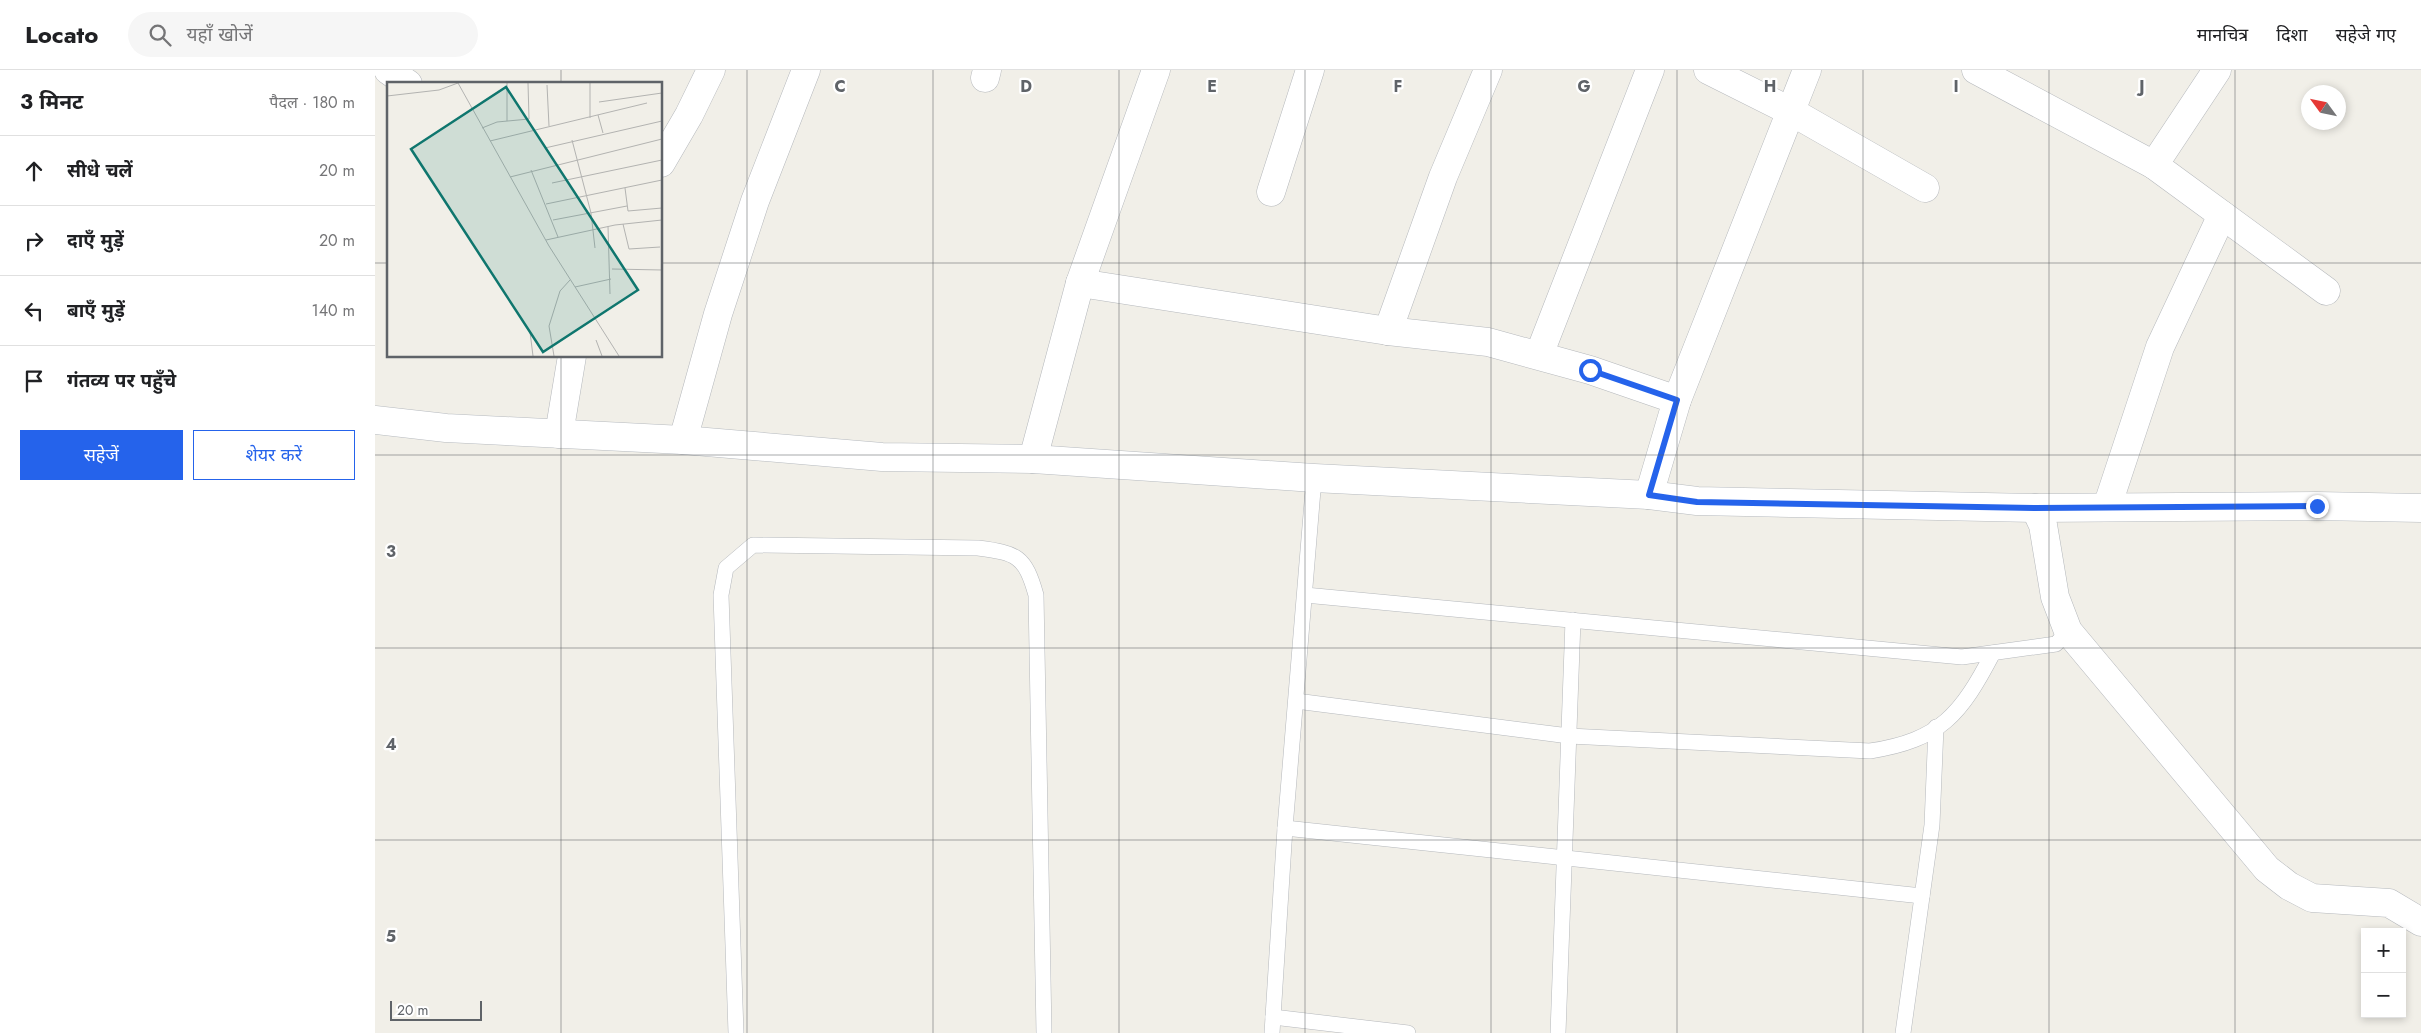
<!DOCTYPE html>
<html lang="hi">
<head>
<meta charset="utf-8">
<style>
	body { margin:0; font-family:Jost,"Noto Sans Devanagari",sans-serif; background:#f6f6f6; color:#202124 }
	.controls { position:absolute; right:15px; bottom:15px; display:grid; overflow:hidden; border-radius:0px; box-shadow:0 2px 8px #0003 }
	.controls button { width:45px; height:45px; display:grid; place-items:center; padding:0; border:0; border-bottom:1px solid #e0e0e0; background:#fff; color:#202124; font:25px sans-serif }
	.compass { position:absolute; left:1926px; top:15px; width:45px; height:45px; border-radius:50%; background:#fff; box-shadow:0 2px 8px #0003; rotate:303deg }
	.scale { position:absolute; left:15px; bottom:12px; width:92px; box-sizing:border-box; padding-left:5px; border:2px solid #5f6368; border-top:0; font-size:14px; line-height:18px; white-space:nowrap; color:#5f6368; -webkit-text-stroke:4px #fff; paint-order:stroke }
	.stop { position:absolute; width:15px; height:15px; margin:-11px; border:4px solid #2563eb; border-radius:50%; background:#fff }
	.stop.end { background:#2563eb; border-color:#fff; box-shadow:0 1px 5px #0008 }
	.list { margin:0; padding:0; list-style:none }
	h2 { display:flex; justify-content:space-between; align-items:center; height:65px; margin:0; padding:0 20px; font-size:21px }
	h2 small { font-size:16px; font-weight:400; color:#757577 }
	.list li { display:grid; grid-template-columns:32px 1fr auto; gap:15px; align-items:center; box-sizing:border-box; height:70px; padding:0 20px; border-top:1px solid #e0e0e0 }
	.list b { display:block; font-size:19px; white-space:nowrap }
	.list em { font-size:16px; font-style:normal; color:#757577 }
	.actions { display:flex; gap:10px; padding:15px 20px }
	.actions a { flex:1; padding:11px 0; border:1px solid #2563eb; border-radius:0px; text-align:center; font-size:18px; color:#2563eb }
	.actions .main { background:#2563eb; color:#fff }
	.icon { flex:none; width:28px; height:28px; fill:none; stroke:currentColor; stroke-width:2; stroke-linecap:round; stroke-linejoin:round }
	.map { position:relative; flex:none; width:2046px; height:963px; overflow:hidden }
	header { display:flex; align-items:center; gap:30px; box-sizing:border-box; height:70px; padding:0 25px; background:#fff; border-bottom:1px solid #e0e0e0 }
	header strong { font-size:24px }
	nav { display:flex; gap:28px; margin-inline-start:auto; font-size:18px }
	.search { width:350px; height:45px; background:#f6f6f6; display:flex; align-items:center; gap:12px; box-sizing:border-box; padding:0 18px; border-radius:28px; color:#757577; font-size:19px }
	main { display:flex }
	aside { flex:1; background:#fff }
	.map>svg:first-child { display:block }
</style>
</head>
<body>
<header>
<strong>Locato</strong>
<div class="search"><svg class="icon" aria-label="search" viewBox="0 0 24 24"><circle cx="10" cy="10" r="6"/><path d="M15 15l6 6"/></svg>यहाँ खोजें</div>
<nav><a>मानचित्र</a><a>दिशा</a><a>सहेजे गए</a></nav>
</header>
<main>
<aside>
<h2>3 मिनट<small>पैदल · 180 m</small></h2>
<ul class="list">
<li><svg class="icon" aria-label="ahead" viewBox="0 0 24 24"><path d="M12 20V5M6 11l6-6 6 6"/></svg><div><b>सीधे चलें</b></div><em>20 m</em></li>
<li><svg class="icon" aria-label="right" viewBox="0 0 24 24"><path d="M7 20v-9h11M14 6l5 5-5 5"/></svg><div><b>दाएँ मुड़ें</b></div><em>20 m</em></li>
<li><svg class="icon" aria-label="left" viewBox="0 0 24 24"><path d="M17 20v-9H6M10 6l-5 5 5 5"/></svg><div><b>बाएँ मुड़ें</b></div><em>140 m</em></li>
<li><svg class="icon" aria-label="arrive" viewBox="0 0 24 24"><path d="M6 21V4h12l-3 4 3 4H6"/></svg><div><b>गंतव्य पर पहुँचे</b></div></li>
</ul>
<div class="actions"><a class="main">सहेजें</a><a>शेयर करें</a></div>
</aside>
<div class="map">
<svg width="2046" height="963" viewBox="0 0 2046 963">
	<rect width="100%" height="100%" fill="#f1efe8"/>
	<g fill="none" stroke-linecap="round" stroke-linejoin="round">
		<defs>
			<g id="lane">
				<path d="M930,525L1587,587L1681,574L1693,561"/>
				<path d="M921,631L1194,666L1495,681C1566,670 1586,644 1618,583"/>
				<path d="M910,758L1547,826"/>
				<path d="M898,947L1033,963"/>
				<path d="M361,963L346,525L351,498L378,475L603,478C642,483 650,486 661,525L669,963"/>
				<path d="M897,963L910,758L939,408"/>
				<path d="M1183,963L1198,550"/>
				<path d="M1528,963L1557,755L1561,657"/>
			</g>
			<g id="street">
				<path d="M13,0L33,14"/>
				<path d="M1333,0L1417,42L1550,118"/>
				<path d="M1601,0L1779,95L1951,221"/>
				<path d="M610,8L612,0"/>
				<path d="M286,93L314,45L336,0"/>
				<path d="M1779,95L1842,0"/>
				<path d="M896,122L935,0"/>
				<path d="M705,213L1013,261L1113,272L1215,300L1302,330"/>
				<path d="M1013,261L1068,107L1113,0"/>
				<path d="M1164,285L1275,0"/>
				<path d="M184,364L197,286"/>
				<path d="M308,370L343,244L380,131L431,0"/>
				<path d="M658,389L705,213L781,0"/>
				<path d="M1274,425L1302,330L1432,0"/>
				<path d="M1732,437L1785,277L1847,145"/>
				<path d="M1660,438L1668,455L1680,527L1693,561L1892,799L1914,816L1937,828L2014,833L2046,852"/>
			</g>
			<path id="secondary" d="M0,350L71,358L308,370L507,387L658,389L939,408L1274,425L1322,431L1660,438L1942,436L2046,438"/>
		</defs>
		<use href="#lane" stroke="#b5b8bc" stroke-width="16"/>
		<use href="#street" stroke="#b5b8bc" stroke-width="29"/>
		<use href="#secondary" stroke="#b6babf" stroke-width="29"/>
		<use href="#lane" stroke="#fff" stroke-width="15"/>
		<use href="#street" stroke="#fff" stroke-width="28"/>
		<use href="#secondary" stroke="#fff" stroke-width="28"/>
	</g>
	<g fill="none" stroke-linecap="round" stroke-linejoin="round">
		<path stroke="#2563eb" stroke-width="6" d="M1215,300L1302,330L1274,425L1322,432L1660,438L1942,436"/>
	</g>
	<path fill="none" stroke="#5f6368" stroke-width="1" stroke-opacity="0.55" d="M186,0V14M372,0V963M558,0V963M744,0V963M930,0V963M1116,0V963M1302,0V963M1488,0V963M1674,0V963M1860,0V963M0,193H14M286,193H2046M186,286V963M0,385H2046M0,578H2046M0,770H2046"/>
	<g transform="translate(12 12)">
		<rect width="275" height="275" fill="#f1efe8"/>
		<path fill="none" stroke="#b3b3b1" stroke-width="1" d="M71,1L162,164L232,274M160,3L162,44M0,14L52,8L71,1M212,20L275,11M211,33L216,51M203,36V1M120,39V1M95,46L110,40L142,37L141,1M185,58L204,131L208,166M103,59L260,21M158,66L275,39M144,88L171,155M123,95L275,57M165,101L275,78M238,106L241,129L275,126M159,122L275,98M166,138L240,124M236,142L242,167L273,165M221,144L223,212M159,158L228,143L275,138M225,187L275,188M188,205L224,197M143,250L146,274M209,258L215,274M167,274L162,244L173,209L183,198"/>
		<path fill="#0f766e" fill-opacity="0.15" stroke="#0f766e" stroke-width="2.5" d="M119,5L251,208L156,270L24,67Z"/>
		<rect width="275" height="275" fill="none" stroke="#5f6368" stroke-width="2.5"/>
	</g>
	<g font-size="16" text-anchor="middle" font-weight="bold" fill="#5f6368" stroke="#fff" stroke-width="4.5" stroke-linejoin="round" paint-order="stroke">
		<text x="465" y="22">C</text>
		<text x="651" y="22">D</text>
		<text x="837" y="22">E</text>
		<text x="1023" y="22">F</text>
		<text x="1209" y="22">G</text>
		<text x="1395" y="22">H</text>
		<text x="1581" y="22">I</text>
		<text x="1767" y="22">J</text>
		<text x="16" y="487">3</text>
		<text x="16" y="680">4</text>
		<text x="16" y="872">5</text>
	</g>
</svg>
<div class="controls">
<button>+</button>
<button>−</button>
</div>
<svg class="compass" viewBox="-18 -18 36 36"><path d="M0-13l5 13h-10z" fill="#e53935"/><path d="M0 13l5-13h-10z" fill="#757577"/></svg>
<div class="scale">20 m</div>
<div class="stop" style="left:1215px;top:300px"></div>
<div class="stop end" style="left:1942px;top:436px"></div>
</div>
</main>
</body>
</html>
